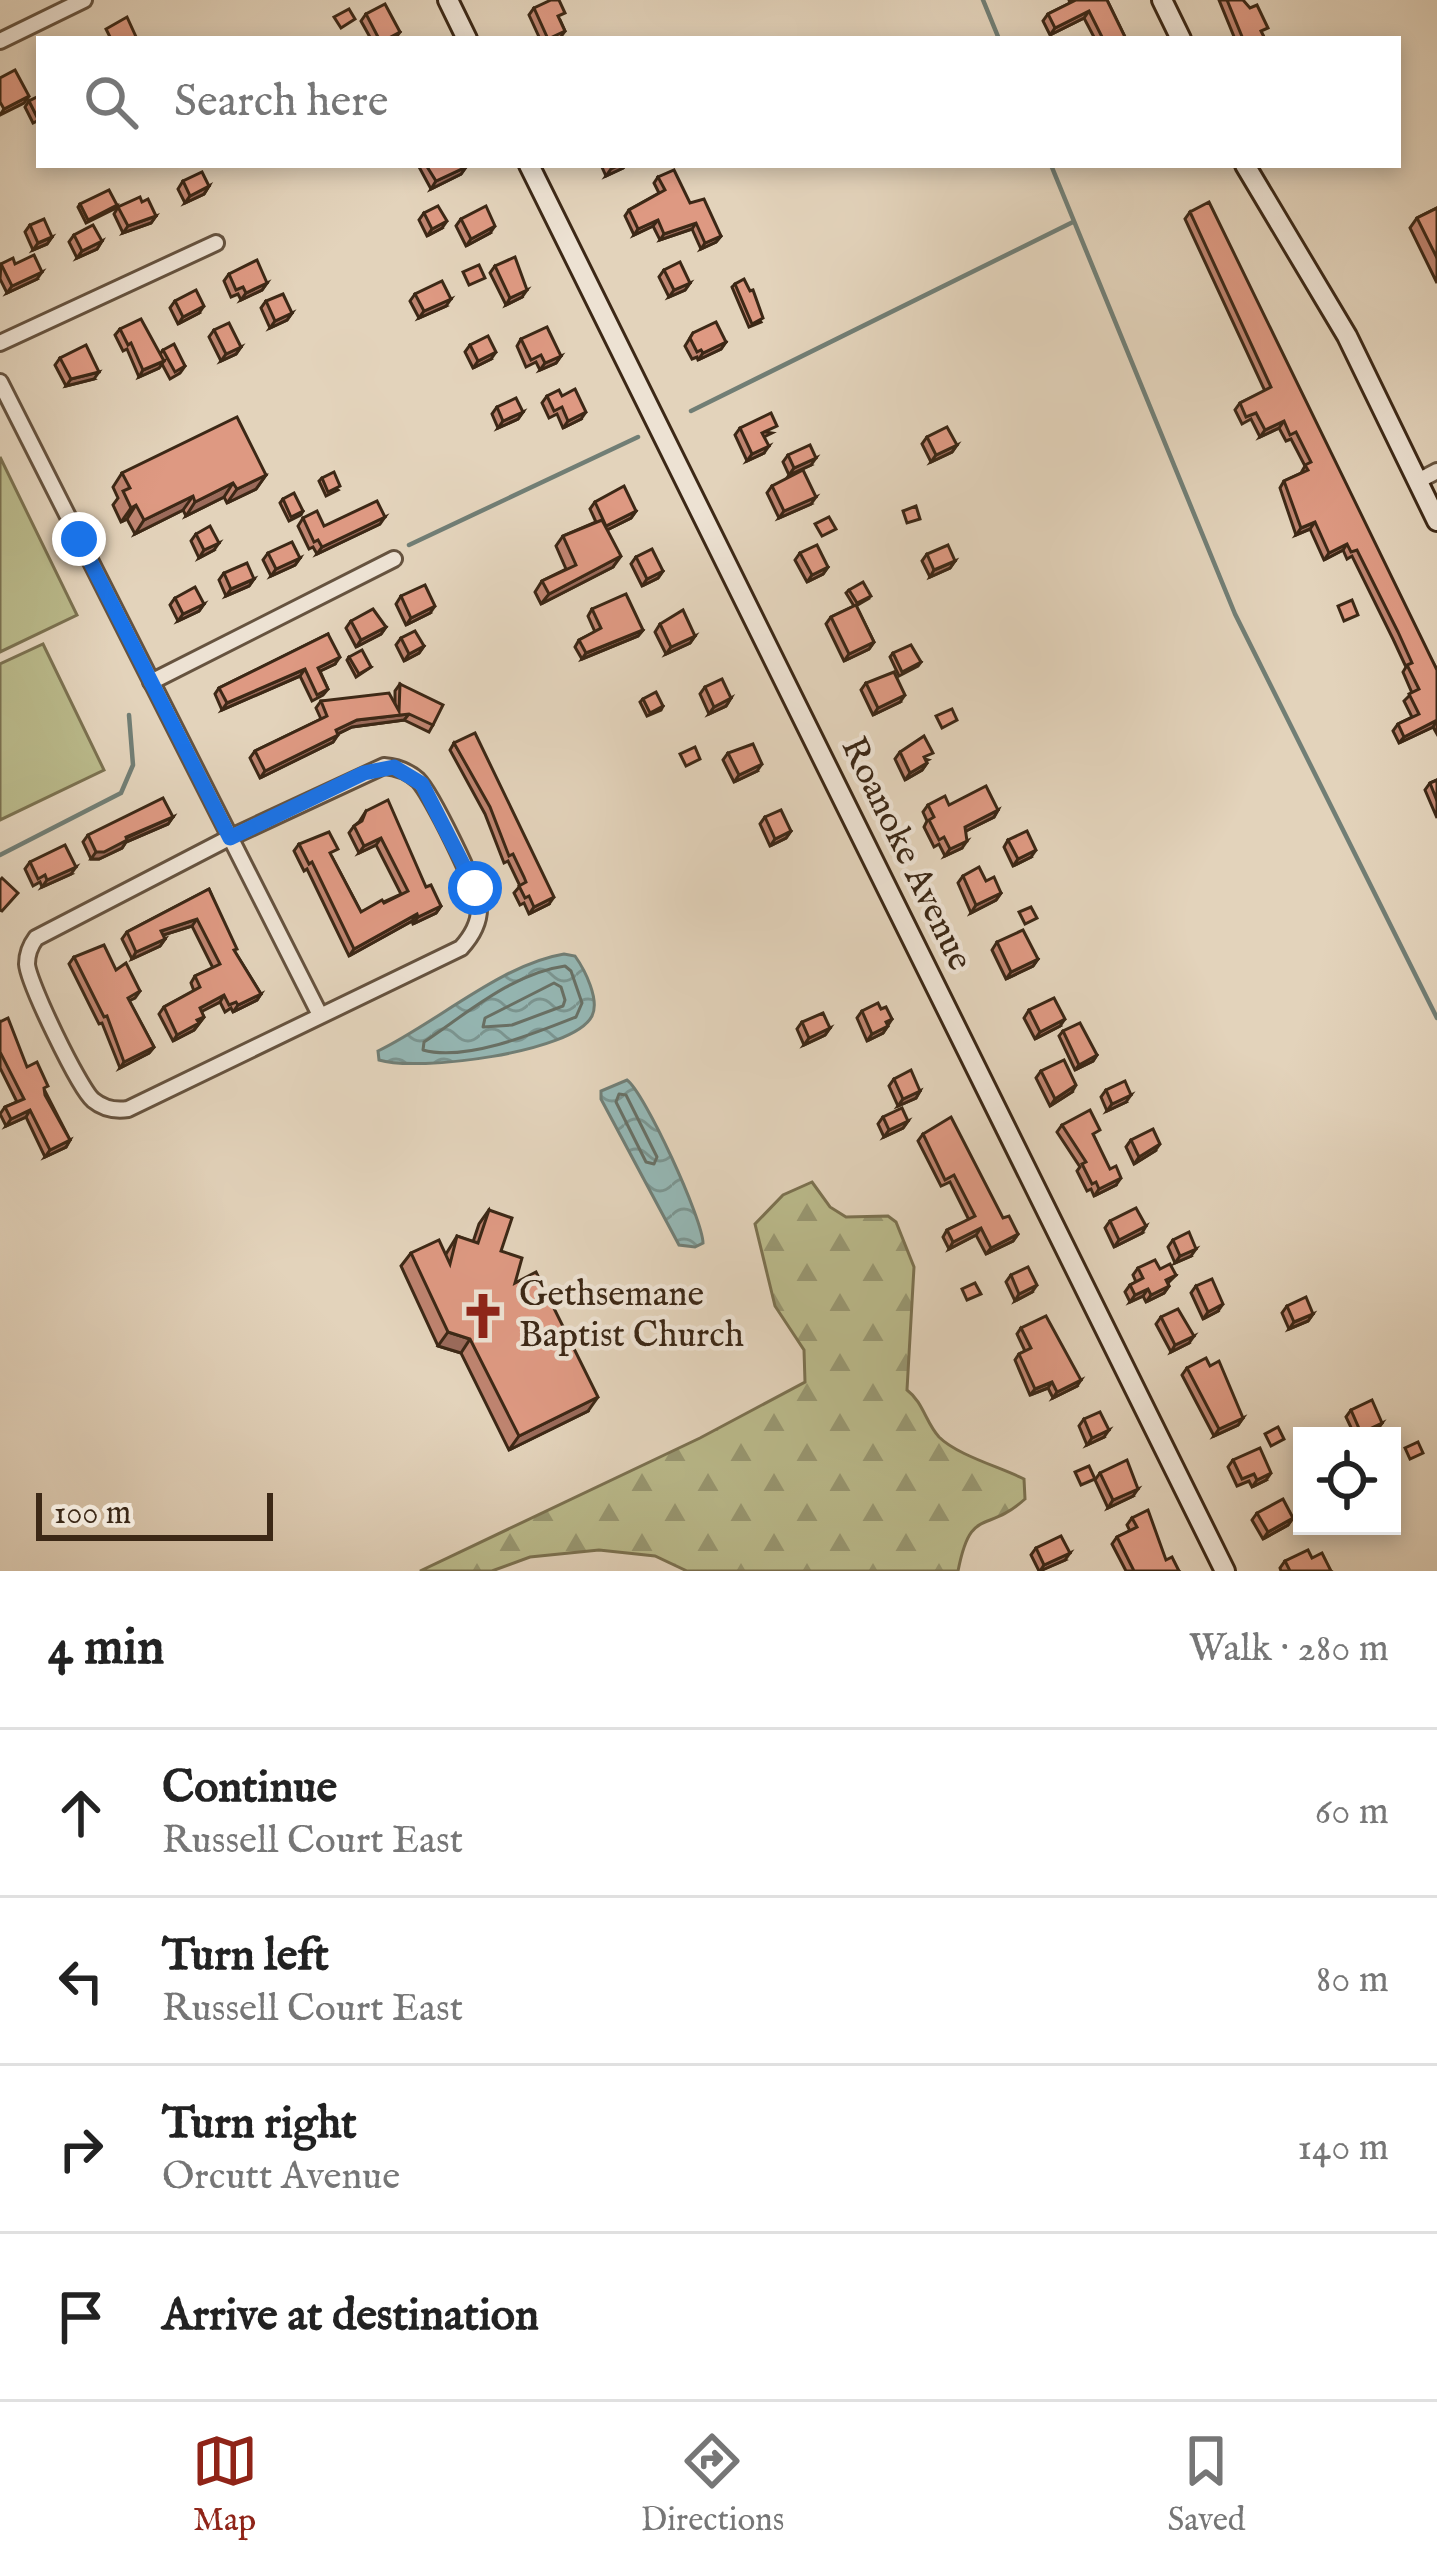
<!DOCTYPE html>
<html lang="en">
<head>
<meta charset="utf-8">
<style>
	body { margin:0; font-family:"IM FELL English",serif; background:#f6f6f6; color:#222 }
	.controls { position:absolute; right:36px; bottom:36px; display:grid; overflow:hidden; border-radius:0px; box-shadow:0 6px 18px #0003 }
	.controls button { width:108px; height:108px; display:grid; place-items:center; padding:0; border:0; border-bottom:3px solid #e0e0e0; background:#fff; color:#222; font:60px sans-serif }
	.scale { position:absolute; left:36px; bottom:30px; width:237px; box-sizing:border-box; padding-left:12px; border:6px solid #3c2816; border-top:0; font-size:33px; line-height:42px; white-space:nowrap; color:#3c2816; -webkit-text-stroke:9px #ede2d3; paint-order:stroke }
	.stop { position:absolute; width:36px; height:36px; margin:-27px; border:9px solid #1a73e8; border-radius:50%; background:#fff }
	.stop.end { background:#1a73e8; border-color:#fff; box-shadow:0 3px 12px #0008 }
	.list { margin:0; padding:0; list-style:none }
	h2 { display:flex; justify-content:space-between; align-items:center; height:156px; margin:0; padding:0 48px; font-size:51px }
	h2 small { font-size:39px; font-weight:400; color:#767676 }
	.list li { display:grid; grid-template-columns:78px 1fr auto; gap:36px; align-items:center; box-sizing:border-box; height:168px; padding:0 48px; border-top:3px solid #e0e0e0 }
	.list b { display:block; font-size:45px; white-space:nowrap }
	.list p { margin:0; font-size:39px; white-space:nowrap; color:#767676 }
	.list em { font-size:39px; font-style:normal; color:#767676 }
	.icon { flex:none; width:66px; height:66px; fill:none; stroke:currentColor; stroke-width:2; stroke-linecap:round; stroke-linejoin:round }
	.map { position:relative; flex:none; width:1437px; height:1571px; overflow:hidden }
	.search { position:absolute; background:#fff; box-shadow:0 6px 18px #0003; left:36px; right:36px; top:36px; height:132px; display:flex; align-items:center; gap:30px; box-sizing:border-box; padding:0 42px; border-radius:0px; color:#767676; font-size:45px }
	.sheet { height:828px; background:#fff }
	nav { display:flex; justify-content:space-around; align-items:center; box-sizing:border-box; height:168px; border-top:3px solid #e0e0e0; background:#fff; font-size:33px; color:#767676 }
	nav a { display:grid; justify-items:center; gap:6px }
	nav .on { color:#8f2418 }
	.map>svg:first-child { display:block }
</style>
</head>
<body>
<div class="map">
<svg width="1437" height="1571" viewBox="0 0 1437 1571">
	<defs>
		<pattern id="forest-firs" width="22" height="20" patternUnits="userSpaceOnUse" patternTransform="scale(3)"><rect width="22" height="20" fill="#baba8b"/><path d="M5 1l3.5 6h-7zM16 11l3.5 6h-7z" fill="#989771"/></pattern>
		<pattern id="water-waves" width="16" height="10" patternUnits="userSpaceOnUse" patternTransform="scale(3)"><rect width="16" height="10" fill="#95b7b4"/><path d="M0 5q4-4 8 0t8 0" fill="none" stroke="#7b9591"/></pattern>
	</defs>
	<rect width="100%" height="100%" fill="#e3d3bb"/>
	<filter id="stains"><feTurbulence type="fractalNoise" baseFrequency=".00167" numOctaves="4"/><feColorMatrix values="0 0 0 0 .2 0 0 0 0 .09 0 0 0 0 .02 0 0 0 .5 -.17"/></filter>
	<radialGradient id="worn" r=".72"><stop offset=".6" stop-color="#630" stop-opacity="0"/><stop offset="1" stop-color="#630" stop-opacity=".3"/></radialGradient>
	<path fill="url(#forest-firs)" stroke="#7b7150" stroke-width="3" d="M812,1182L830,1207L846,1217L888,1216L896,1222L914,1267L907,1390C923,1402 926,1423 939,1437C957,1455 1000,1467 1024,1479L1025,1499C985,1535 971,1505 958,1571H687L655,1556L599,1550L530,1557L492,1571H420L700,1438L805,1382L804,1350L775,1306L755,1224L783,1195Z"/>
	<g fill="#baba8b" stroke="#7b7150" stroke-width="3">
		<path d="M0,457L77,615L0,652Z"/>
		<path d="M43,644L104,770L0,820V664Z"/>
	</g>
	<g fill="url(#water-waves)" stroke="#717e75" stroke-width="3">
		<path d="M564,954L575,956C585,970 600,1000 592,1016C573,1053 417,1072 379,1060L378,1051C436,1023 502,964 564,954Z"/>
		<path d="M627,1080C645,1093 703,1220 703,1243L695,1247L679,1245L601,1099V1091Z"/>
	</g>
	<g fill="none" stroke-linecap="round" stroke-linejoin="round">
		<g stroke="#687065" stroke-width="3">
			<path d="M565,966L571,971L582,1003L576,1017C536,1033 465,1062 423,1050L424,1042C466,1014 513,973 565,966Z"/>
			<path d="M554,983L561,987L565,1000L563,1006L512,1025L483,1027L485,1018Z"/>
			<path d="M619,1094L626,1095L657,1157L654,1164L646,1162L616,1102Z"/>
		</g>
		<g stroke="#717e75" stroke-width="4.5">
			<path d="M983,0L999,39"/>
			<path d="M1051,165L1235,614L1437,1018"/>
			<path d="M691,411L1073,222"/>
			<path d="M409,545L638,437"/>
			<path d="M0,855L121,793L133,765L129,715"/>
		</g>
		<defs>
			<g id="street">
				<path d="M0,41L84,0"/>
				<path d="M0,343L216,243"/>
				<path d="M0,382L320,1015"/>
				<path d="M1418,481L1437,471"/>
				<path d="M151,682L394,559"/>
				<path d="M384,766C397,767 408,771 418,780C431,793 478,888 479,906C480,923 472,936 461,948L128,1109C115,1111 104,1109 93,1100C79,1088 28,982 27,964C27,953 30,946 36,938L229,838Z"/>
			</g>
			<g id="secondary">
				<path d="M448,0L467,39"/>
				<path d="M1162,0L1181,39"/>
				<path d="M529,165L1225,1571"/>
				<path d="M1245,165L1347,336L1437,521"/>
			</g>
		</defs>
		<use href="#street" stroke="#66533f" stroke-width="20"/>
		<use href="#secondary" stroke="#3c2816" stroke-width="24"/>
		<use href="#street" stroke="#ede2d3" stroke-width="14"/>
		<use href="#secondary" stroke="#ede2d3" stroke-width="18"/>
	</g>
	<g fill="#bf8470" stroke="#3c2816" stroke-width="3">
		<path d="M1069,0H1107L1126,39H1095L1084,18L1050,35L1043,21L1048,14L1070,3Z"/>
		<path d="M1219,0H1243L1265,39H1235Z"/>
		<path d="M534,8L560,20L565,31L560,38L540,39L529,15Z"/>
		<path d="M366,14L400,32L395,39H371L361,21Z"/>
		<path d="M29,101L39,120L33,123L25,107Z"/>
		<path d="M418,165H465L466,167L461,174L431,189Z"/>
		<path d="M601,165H626L623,168L606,176Z"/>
		<path d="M658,177L690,203L721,236L716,242L701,249L692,229L660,240L653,226L634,235L625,216L629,210L659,193L654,183Z"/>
		<path d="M183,181L209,186L204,194L185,203L178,189Z"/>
		<path d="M142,202L156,216L151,223L123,233L114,214L118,207Z"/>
		<path d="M80,204L117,205L114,209L86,223L78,207Z"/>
		<path d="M1437,208V283L1410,228L1417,218Z"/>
		<path d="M1190,212L1437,670V734L1433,727L1399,743L1393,731L1398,724L1412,717L1404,701L1412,693L1403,672L1406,667L1393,639L1352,556L1347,559L1343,550L1324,560L1310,529L1296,535L1280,488L1284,481L1301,473L1305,466L1291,439L1286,441L1279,428L1260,437L1251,419L1242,424L1235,410L1240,403L1265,391L1185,219Z"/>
		<path d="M424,213L442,228L427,236L419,220Z"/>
		<path d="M461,219L490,233L466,246L456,226Z"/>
		<path d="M30,225L52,237L47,244L33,250L25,232Z"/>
		<path d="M74,235L102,241L97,249L77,258L69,242Z"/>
		<path d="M1,264H15L37,279L7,293L0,279Z"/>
		<path d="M495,266L522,297L506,305L490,273Z"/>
		<path d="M664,270L690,283L685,290L669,297L659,277Z"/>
		<path d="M229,274L267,283L262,290L241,300L238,294L231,297L224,281Z"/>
		<path d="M735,284L761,322L749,327L732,287Z"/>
		<path d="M415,294L446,306L419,318L410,301Z"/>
		<path d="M175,301L199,313L178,324L170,308Z"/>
		<path d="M266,301L292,313L287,320L270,328L261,308Z"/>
		<path d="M120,329L160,354L163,350L185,366L180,373L170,379L162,364L159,368L139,377L127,349L123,351L115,335Z"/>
		<path d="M214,330L241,347L236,354L221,361L209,337Z"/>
		<path d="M693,333L726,342L721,349L698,360L697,357L692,359L685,346Z"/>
		<path d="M521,339L561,356L556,363L540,370L536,362L526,367L517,346Z"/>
		<path d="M470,345L491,359L473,368L465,352Z"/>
		<path d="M60,358L94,379L66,386L55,365Z"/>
		<path d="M547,396H562L581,419L563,428L557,414L549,418L542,403Z"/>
		<path d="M497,407L523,412L518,419L498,428L492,414Z"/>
		<path d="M740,428L772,433L764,437V453L747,461L735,435Z"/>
		<path d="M927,437L957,445L952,452L931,462L922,444Z"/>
		<path d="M788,455L811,465L789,475L783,462Z"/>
		<path d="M122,473L266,475L256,489L227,503L224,497L186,516L183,510L135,534L127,519L121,522L113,505L118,498L113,487Z"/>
		<path d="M322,478L338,490L326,496L319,481Z"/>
		<path d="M772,486L811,504L779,518L767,493Z"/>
		<path d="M283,499L303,511L301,515L289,521L280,503Z"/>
		<path d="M595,502L636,511L631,518L607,530L613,567L541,604L535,592L542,581L566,569L556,546L563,536L596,522L590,509Z"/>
		<path d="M303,518L324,526L380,524L317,554L313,547L309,549L298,526Z"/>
		<path d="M196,534L214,550L199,558L191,541Z"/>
		<path d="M268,553L300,558L295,565L271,576L263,560Z"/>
		<path d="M800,553L828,567L823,574L807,582L795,560Z"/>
		<path d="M927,554L955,561L950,568L930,577L922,561Z"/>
		<path d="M636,557L663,571L658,578L642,586L631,564Z"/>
		<path d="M224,573L254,579L249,586L226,596L219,580Z"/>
		<path d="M849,590L868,599L856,606L874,642L869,649L844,661L826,624L831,617L854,606L846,593Z"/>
		<path d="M401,596L430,613L406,625L396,604Z"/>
		<path d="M175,598L204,604L199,611L178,621L170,605Z"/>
		<path d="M592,609L643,630L638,636L582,659L575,647L579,640L595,632L588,616Z"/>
		<path d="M351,621L386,627L381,634L356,647L346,628Z"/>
		<path d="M660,624L695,636L690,643L666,654L655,632Z"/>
		<path d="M328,634L335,664L320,671L328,689L323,695L312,701L300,676L222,710L215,694L219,688Z"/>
		<path d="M401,638L424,646L419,653L404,661L396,645Z"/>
		<path d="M893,653L921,662L918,666L899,676L890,657Z"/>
		<path d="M349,657L371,667L356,677L347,660Z"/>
		<path d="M866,683L900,702L873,715L861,690Z"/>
		<path d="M400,684L433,725L429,732L404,720L352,727L338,734L333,742L260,778L250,758L255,751L321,719L316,708L321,701L395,703V691Z"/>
		<path d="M705,687L731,698L726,706L709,714L700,694Z"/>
		<path d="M643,699L663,706L661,710L647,716L640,702Z"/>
		<path d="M454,743L549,904L529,914L524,903L520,905L514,893L520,886L508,861L504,863L485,814L450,750Z"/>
		<path d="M900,752L928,760L926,761L927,763L922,770L905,780L895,759Z"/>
		<path d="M728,753L757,771L734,782L723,760Z"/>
		<path d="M1437,780V818L1425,790L1430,783Z"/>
		<path d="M928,805H949L998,810L994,817L966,831L962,848L945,856L939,844L934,847L924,827L927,821L923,812Z"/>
		<path d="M366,811L441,906L436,913L413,924L412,921L349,956L307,869L304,871L294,851L299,844L332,857L361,912L401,894L376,845L359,853L349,833L354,826L359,822Z"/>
		<path d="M173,817L168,824L126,842L122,848L99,859H91L83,842L88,835Z"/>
		<path d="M765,817L791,831L786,838L770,846L760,824Z"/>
		<path d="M1008,840L1031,857L1013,866L1004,847Z"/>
		<path d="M30,862L71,874L42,887L40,882L33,886L25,869Z"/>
		<path d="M963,876L986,881L1001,893L996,900L971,913L958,883Z"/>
		<path d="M209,889L235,952L261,994L257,1000L233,1012L231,1008L225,1012L220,1002L201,1011L204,1017L194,1030L173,1041L159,1014L164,1007L194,991L191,983L195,976L213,968L192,926L163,935L165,939L160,946L132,959L122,939L127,932Z"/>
		<path d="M997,942L1038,959L1033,966L1006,979L992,950Z"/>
		<path d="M74,957L116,970L140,991L135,998L129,1001L154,1047L149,1053L120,1068L102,1023L99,1024L69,964Z"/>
		<path d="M881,1009L892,1019L883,1033L867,1041L857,1018L862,1011Z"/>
		<path d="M1029,1010L1060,1026L1035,1039L1024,1018Z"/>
		<path d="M0,1022L27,1067L45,1091L70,1140L66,1147L45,1157L26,1117L6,1126L0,1114L5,1107L17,1102L0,1068Z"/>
		<path d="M802,1022L830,1028L825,1035L804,1045L797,1029Z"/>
		<path d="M1063,1031L1097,1055L1093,1061L1075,1070L1059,1036Z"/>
		<path d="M1041,1071L1072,1092L1050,1106L1036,1078Z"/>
		<path d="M894,1079L920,1091L916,1098L898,1106L889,1086Z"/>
		<path d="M1106,1090L1126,1102L1107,1111L1101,1097Z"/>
		<path d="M883,1117L908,1121L903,1128L884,1137L878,1124Z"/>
		<path d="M1062,1125L1094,1137L1116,1185L1094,1196L1091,1189L1087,1191L1077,1171L1080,1167L1057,1132Z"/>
		<path d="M923,1134L1018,1234L1013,1241L986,1254L976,1235L949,1249L943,1237L947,1230L969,1220L950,1182L941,1186L918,1141Z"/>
		<path d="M1131,1140L1155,1151L1134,1164L1126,1147Z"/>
		<path d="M489,1210L501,1251L515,1283L588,1411L509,1450L461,1353L438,1346L401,1266L411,1253L446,1254L457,1236L473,1242L479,1224Z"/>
		<path d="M1110,1221L1142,1233L1114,1247L1105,1228Z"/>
		<path d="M1173,1240L1191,1256L1175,1263L1168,1247Z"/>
		<path d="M1138,1268L1160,1269L1176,1275L1168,1283L1169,1286L1164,1293L1146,1302L1143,1296L1130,1302L1125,1292L1130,1285L1136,1282L1133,1275Z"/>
		<path d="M1011,1275L1032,1292L1015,1301L1006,1282Z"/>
		<path d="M1196,1286L1218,1311L1203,1319L1191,1293Z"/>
		<path d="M1287,1306L1313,1314L1308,1321L1289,1329L1282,1313Z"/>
		<path d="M1161,1317L1189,1343L1171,1352L1156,1324Z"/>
		<path d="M1021,1328L1077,1386L1053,1398L1048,1388L1030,1395L1015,1360L1019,1354L1025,1351L1017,1334Z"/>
		<path d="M1187,1368L1243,1418L1238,1425L1214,1436L1182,1375Z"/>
		<path d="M1351,1410L1382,1423L1377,1430L1364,1436H1355L1346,1417Z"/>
		<path d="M1084,1419L1104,1437L1087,1445L1079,1426Z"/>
		<path d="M1233,1460L1266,1480L1252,1487L1249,1481L1237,1486L1228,1467Z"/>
		<path d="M1100,1473L1133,1496L1108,1508L1095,1480Z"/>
		<path d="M1257,1513L1293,1518L1288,1525L1263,1539L1252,1520Z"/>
		<path d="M1132,1518L1166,1560L1179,1571H1126L1112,1544L1117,1537L1130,1531L1127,1525Z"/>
		<path d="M1036,1548L1065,1560L1039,1571L1031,1555Z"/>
		<path d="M1312,1558L1331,1571H1281L1280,1568L1285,1561Z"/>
	</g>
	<g fill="#9b6b5b" stroke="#3c2816" stroke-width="3">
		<path d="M1089,11L1084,18L1050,35L1055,28Z"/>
		<path d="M29,96L24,103L0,115L4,109Z"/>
		<path d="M620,165H626L623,168L606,176L611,169Z"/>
		<path d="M466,167L461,174L431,189L436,181Z"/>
		<path d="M209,186L204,194L185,203L190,196Z"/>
		<path d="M156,216L151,223L123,233L128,226Z"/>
		<path d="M658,220L653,226L634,235L638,229Z"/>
		<path d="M447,221L442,228L427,236L432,229Z"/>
		<path d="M696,223L692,229L660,240L664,234Z"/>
		<path d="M495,226L490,233L466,246L471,239Z"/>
		<path d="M721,236L716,242L701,249L705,243Z"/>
		<path d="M52,237L47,244L33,250L38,243Z"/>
		<path d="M102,241L97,249L77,258L82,251Z"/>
		<path d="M42,272L37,279L7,293L12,286Z"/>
		<path d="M267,283L262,290L241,300L246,293Z"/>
		<path d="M690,283L685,290L669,297L674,290Z"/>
		<path d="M527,290L522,297L506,305L510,298Z"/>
		<path d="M451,299L446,306L419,318L424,311Z"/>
		<path d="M204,306L199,313L178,324L183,317Z"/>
		<path d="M292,313L287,320L270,328L275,321Z"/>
		<path d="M726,342L721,349L698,360L703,353Z"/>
		<path d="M241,347L236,354L221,361L226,354Z"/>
		<path d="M496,352L491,359L473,368L478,361Z"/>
		<path d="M561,356L556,363L540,370L545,363Z"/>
		<path d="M164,361L159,368L139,377L143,370Z"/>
		<path d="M99,372L94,379L66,386L71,379Z"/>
		<path d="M523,412L518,419L498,428L503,421Z"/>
		<path d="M586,412L581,419L563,428L568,421Z"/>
		<path d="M1284,421L1279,428L1260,437L1265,430Z"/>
		<path d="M957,445L952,452L931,462L936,455Z"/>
		<path d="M769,446L764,453L747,461L752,454Z"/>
		<path d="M816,458L811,465L789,475L794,468Z"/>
		<path d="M266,475L256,489L227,503L237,489Z"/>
		<path d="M233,483L224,497L186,516L195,502Z"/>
		<path d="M193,496L183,510L135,534L144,520Z"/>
		<path d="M816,497L811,504L779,518L784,511Z"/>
		<path d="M136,505L127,519L121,522L131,508Z"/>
		<path d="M636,511L631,518L601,533L606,526Z"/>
		<path d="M385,517L380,524L317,554L322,547Z"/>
		<path d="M1315,522L1310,529L1296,535L1301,528Z"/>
		<path d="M219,543L214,550L199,558L204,550Z"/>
		<path d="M1347,544L1343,550L1324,560L1329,553Z"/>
		<path d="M621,556L613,567L541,604L549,594Z"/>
		<path d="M300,558L295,565L271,576L276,569Z"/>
		<path d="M955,561L950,568L930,577L934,570Z"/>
		<path d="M828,567L823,574L807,582L812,575Z"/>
		<path d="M663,571L658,578L642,586L647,579Z"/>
		<path d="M254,579L249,586L226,596L231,589Z"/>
		<path d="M204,604L199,611L178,621L183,614Z"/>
		<path d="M435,606L430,613L406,625L411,618Z"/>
		<path d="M386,627L381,634L356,647L361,640Z"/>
		<path d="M643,630L638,636L582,659L586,653Z"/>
		<path d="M695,636L690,643L666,654L671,647Z"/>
		<path d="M874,642L869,649L844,661L849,654Z"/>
		<path d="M424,646L419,653L404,661L409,654Z"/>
		<path d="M340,657L335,664L314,674L318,668Z"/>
		<path d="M305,669L300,676L222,710L227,703Z"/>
		<path d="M905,695L900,702L873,715L878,708Z"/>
		<path d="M731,698L726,706L709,714L714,707Z"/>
		<path d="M409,714L404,720L352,727L331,737L336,730L357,720Z"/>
		<path d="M1437,720L1433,727L1399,743L1404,737Z"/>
		<path d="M338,735L333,742L260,778L265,771Z"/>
		<path d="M927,763L922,770L905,780L910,773Z"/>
		<path d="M762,764L757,771L734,782L739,775Z"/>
		<path d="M998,810L994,817L960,834L965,827Z"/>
		<path d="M173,817L168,824L126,842L122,848L99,859H91L96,852Z"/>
		<path d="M791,831L786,838L770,846L775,839Z"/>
		<path d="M381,838L376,845L359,853L364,846Z"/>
		<path d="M967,841L962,848L945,856L950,849Z"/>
		<path d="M1036,850L1031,857L1013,866L1018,859Z"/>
		<path d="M76,867L71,874L42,887L47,880Z"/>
		<path d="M1001,893L996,900L971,913L976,905Z"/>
		<path d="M554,897L549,904L529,914L534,907Z"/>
		<path d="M441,906L436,913L413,924L418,917Z"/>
		<path d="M417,914L412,921L349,956L354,949Z"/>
		<path d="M197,919L192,926L157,937L161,931Z"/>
		<path d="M165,939L160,946L132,959L136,952Z"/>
		<path d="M1038,959L1033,966L1006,979L1011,972Z"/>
		<path d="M261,994L257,1000L233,1012L238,1005Z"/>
		<path d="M224,995L220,1002L195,1015L200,1008Z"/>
		<path d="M204,1017L194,1030L173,1041L177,1035Z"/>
		<path d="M1065,1019L1060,1026L1035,1039L1040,1032Z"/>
		<path d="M888,1026L883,1033L867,1041L872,1034Z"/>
		<path d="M830,1028L825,1035L804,1045L809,1038Z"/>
		<path d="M154,1047L149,1053L120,1068L124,1062Z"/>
		<path d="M1097,1055L1093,1061L1075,1070L1079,1065Z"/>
		<path d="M1076,1085L1072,1092L1050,1106L1055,1099Z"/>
		<path d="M920,1091L916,1098L898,1106L903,1099Z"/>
		<path d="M1131,1095L1126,1102L1107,1111L1112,1104Z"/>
		<path d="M30,1110L26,1117L6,1126L11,1119Z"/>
		<path d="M908,1121L903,1128L884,1137L889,1130Z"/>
		<path d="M70,1140L66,1147L45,1157L50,1150Z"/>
		<path d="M1160,1144L1155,1151L1134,1164L1139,1157Z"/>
		<path d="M1121,1178L1116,1185L1094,1196L1099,1189Z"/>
		<path d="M1146,1226L1142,1233L1114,1247L1119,1240Z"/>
		<path d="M981,1228L976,1235L949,1249L953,1242Z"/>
		<path d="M1018,1234L1013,1241L986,1254L991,1248Z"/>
		<path d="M1196,1249L1191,1256L1175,1263L1180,1256Z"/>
		<path d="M1037,1285L1032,1292L1015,1301L1019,1294Z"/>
		<path d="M1169,1286L1164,1293L1146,1302L1151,1295Z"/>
		<path d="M1148,1289L1143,1296L1130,1302L1135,1295Z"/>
		<path d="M1223,1304L1218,1311L1203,1319L1208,1312Z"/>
		<path d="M1313,1314L1308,1321L1289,1329L1294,1322Z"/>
		<path d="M448,1332L470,1339L461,1353L438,1346Z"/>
		<path d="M1194,1336L1189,1343L1171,1352L1175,1345Z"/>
		<path d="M1081,1380L1077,1386L1053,1398L1057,1392Z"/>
		<path d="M1052,1382L1048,1388L1030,1395L1035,1389Z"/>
		<path d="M598,1397L588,1411L509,1450L519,1436Z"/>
		<path d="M1243,1418L1238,1425L1214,1436L1219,1429Z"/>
		<path d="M1382,1423L1377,1430L1364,1436H1359L1361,1433Z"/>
		<path d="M1109,1430L1104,1437L1087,1445L1092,1438Z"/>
		<path d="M1271,1473L1266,1480L1252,1487L1257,1480Z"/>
		<path d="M1138,1489L1133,1496L1108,1508L1113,1500Z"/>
		<path d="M1293,1518L1288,1525L1263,1539L1268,1532Z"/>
		<path d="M1070,1553L1065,1560L1040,1571L1044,1565Z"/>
	</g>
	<g fill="#de9982" stroke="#3c2816" stroke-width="3">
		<path d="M551,0H559L565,13L558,16L565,31L548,39L534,8Z"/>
		<path d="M1076,0H1107L1126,39H1103L1089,11L1055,28L1048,14Z"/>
		<path d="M1227,0H1243L1250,8L1257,5L1268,28L1261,31L1265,39H1243Z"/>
		<path d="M385,4L400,32L387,39H379L366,14Z"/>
		<path d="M349,9L355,19L341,28L334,17Z"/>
		<path d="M127,17L137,39H111L106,29Z"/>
		<path d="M15,70L29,96L4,109L0,102V78Z"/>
		<path d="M39,96V116L37,117L29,101Z"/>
		<path d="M426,165H465L466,167L436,181Z"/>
		<path d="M674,170L690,203L704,199L721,236L705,243L696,223L664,234L658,220L638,229L629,210L665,190L658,177Z"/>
		<path d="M202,172L209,186L190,196L183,181Z"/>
		<path d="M109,190L117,205L88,220L80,204Z"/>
		<path d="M140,197L142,202L148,199L156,216L128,226L118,207Z"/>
		<path d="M1209,202L1437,670V720L1404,737L1398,724L1419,714L1409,694L1419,689L1407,665L1412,663L1398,632L1357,550L1351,552L1347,544L1329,553L1315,522L1301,528L1284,481L1308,470L1305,465L1311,462L1296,432L1290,435L1284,421L1265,430L1256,413L1246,417L1240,403L1271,387L1190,212Z"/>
		<path d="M438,206L447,221L432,229L424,213Z"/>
		<path d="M486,206L495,226L471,239L461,219Z"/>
		<path d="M1437,208V258L1417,218Z"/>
		<path d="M44,219L52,237L38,243L30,225Z"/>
		<path d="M93,225L102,241L82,251L74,235Z"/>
		<path d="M34,255L42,272L12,286L1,264L13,258L15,264Z"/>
		<path d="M515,257L527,290L510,298L495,266Z"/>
		<path d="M257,260L267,283L246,293L243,287L236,290L229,274Z"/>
		<path d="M680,262L690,283L674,290L664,270Z"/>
		<path d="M479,265L485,278L469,285L463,272Z"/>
		<path d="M744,279L750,291L753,290L763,318L752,324L735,284Z"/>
		<path d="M442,281L451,299L424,311L415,294Z"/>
		<path d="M196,290L204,306L183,317L175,301Z"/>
		<path d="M283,294L292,313L275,321L266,301Z"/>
		<path d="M141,319L164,361L143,370L131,343L128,345L120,329Z"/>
		<path d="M716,322L726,342L703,353L701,350L697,352L690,338L693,333Z"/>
		<path d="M229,323L241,347L226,354L214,330Z"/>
		<path d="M547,327L561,356L545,363L541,355L531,360L521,339Z"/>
		<path d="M488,336L496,352L478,361L470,345Z"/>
		<path d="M174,344L185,366L175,372L163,350Z"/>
		<path d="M86,345L99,372L71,379L60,358Z"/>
		<path d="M575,389L586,412L568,421L562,407L554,411L547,396L559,390L562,396Z"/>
		<path d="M516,398L523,412L503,421L497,407Z"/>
		<path d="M771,413L777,426L762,433L769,446L752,454L740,428Z"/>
		<path d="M237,417L266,475L237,489L233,483L195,502L193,496L144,520L136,505L131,508L123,491L130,488L122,473Z"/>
		<path d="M947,427L957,445L936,455L927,437Z"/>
		<path d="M810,445L816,458L794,468L788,455Z"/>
		<path d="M803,470L816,497L784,511L772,486Z"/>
		<path d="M334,472L340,486L328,492L322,478Z"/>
		<path d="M624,486L636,511L606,526L595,502Z"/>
		<path d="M294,493L303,511L291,517L283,499Z"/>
		<path d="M377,501L385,517L322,547L318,540L314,542L303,518L317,511L324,526Z"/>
		<path d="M916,506L920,519L907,523L903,511Z"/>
		<path d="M829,517L836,529L822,536L815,524Z"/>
		<path d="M602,520L621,556L549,594L542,581L576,565L563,536Z"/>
		<path d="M210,526L219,543L204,550L196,534Z"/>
		<path d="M292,542L300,558L276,569L268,553Z"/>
		<path d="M817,545L828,567L812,575L800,553Z"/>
		<path d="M948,545L955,561L934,570L927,554Z"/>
		<path d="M652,549L663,571L647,579L636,557Z"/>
		<path d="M247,563L254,579L231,589L224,573Z"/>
		<path d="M863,582L871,596L857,603L849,590Z"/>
		<path d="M425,585L435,606L411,618L401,596Z"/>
		<path d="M195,587L204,604L183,614L175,598Z"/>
		<path d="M626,594L643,630L586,653L579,640L601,628L592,609Z"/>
		<path d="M1352,600L1358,615L1344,621L1338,606Z"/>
		<path d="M856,605L874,642L849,654L831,617Z"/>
		<path d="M373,609L386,627L361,640L351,621Z"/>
		<path d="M683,610L695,636L671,647L660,624Z"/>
		<path d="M415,631L424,646L409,654L401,638Z"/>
		<path d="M328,634L340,657L318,668L328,689L317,695L305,669L227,703L219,688Z"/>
		<path d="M911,645L921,662L902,672L893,653Z"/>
		<path d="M362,650L371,667L359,674L349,657Z"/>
		<path d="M894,672L905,695L878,708L866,683Z"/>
		<path d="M722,679L731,698L714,707L705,687Z"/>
		<path d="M400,684L443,705L433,725L409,714L357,720L336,730L338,735L265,771L255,751L327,716L321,701L389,693L399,711Z"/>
		<path d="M656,692L663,706L650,713L643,699Z"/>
		<path d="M952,709L957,720L942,728L936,716Z"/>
		<path d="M475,733L554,897L534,907L529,896L525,898L519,886L526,882L524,877L513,854L509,856L490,807L454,743Z"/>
		<path d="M924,736L933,753L924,757L927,763L910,773L900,752Z"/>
		<path d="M753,744L762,764L739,775L728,753Z"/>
		<path d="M695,747L700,759L686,766L680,754Z"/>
		<path d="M1437,780V801L1430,783Z"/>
		<path d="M986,786L998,810L965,827L967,841L950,849L944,837L939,840L929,820L934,817L928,805L945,796L949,805Z"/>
		<path d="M163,798L173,817L126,837L127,840L104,852H96L88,835Z"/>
		<path d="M388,800L426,887L431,885L441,906L418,917L417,914L354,949L312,862L309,864L299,844L329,832L338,849L330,853L361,912L382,900L384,903L408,891L381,838L364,846L354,826L362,821L366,811Z"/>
		<path d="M781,810L791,831L775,839L765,817Z"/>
		<path d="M1027,831L1036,850L1018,859L1008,840Z"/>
		<path d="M65,845L76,867L47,880L45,875L38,879L30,862Z"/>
		<path d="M979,867L986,881L994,877L1001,893L976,905L963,876Z"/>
		<path d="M2,878L18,893L2,911L0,910V880Z"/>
		<path d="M209,889L237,949L234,950L261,994L238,1005L236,1002L229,1005L224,995L200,1008L204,1017L197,1020L199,1023L177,1035L164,1007L200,987L195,976L220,964L197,919L161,931L165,939L136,952L127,932Z"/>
		<path d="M1031,907L1037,918L1025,924L1019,912Z"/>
		<path d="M1023,930L1038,959L1011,972L997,942Z"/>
		<path d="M104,945L116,970L126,963L140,991L128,998L154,1047L124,1062L107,1016L104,1017L74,957Z"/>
		<path d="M1054,998L1065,1019L1040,1032L1029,1010Z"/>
		<path d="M878,1003L881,1009L886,1007L892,1019L886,1022L888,1026L872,1034L862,1011Z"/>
		<path d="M823,1013L830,1028L809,1038L802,1022Z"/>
		<path d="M8,1018L27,1067L37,1062L48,1086L44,1088L45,1095L70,1140L50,1150L30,1110L11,1119L5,1107L24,1099L0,1052V1022Z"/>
		<path d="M1080,1023L1097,1055L1079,1065L1063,1031Z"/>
		<path d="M1064,1060L1076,1085L1055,1099L1041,1071Z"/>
		<path d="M911,1070L920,1091L903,1099L894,1079Z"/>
		<path d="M1125,1081L1131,1095L1112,1104L1106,1090Z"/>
		<path d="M902,1108L908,1121L889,1130L883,1117Z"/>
		<path d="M1090,1110L1100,1130L1093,1134L1110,1169L1116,1166L1121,1178L1099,1189L1096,1182L1092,1184L1082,1164L1086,1162L1062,1125Z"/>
		<path d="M951,1117L1003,1218L1009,1216L1018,1234L991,1248L981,1228L953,1242L947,1230L975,1216L954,1175L945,1180L923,1134Z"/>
		<path d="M1153,1129L1160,1144L1139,1157L1131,1140Z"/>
		<path d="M1136,1208L1146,1226L1119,1240L1110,1221Z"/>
		<path d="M489,1210L512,1218L501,1251L522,1258L515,1283L536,1272L598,1397L519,1436L470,1339L448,1332L411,1253L439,1240L450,1264L457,1236L478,1243Z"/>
		<path d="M1189,1232L1196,1249L1180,1256L1173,1240Z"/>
		<path d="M1155,1260L1160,1269L1170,1264L1176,1275L1166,1280L1169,1286L1151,1295L1148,1289L1135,1295L1130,1285L1143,1278L1138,1268Z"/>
		<path d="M1028,1267L1037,1285L1019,1294L1011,1275Z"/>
		<path d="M1212,1279L1223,1304L1208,1312L1196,1286Z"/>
		<path d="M975,1283L981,1294L967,1300L962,1289Z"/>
		<path d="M1306,1297L1313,1314L1294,1322L1287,1306Z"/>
		<path d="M1178,1309L1194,1336L1175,1345L1161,1317Z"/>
		<path d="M1046,1316L1081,1380L1057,1392L1052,1382L1035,1389L1019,1354L1031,1348L1021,1328Z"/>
		<path d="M1206,1358L1210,1366L1219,1361L1243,1418L1219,1429L1187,1368Z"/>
		<path d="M1372,1400L1382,1423L1361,1433L1351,1410Z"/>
		<path d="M1100,1412L1109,1430L1092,1438L1084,1419Z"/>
		<path d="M1278,1427L1284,1439L1271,1446L1265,1434Z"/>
		<path d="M1418,1442L1423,1453L1410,1459L1405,1448Z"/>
		<path d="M1260,1448L1271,1473L1257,1480L1254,1474L1242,1479L1233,1460Z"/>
		<path d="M1127,1460L1138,1489L1113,1500L1100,1473Z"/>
		<path d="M1089,1466L1095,1479L1081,1485L1075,1472Z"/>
		<path d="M1283,1499L1293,1518L1268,1532L1257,1513Z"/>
		<path d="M1148,1510L1166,1560L1172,1557L1179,1571H1134L1117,1537L1137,1527L1132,1518Z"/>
		<path d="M1061,1536L1070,1553L1044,1565L1036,1548Z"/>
		<path d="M1308,1550L1312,1558L1322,1553L1331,1571H1290L1285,1561Z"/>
	</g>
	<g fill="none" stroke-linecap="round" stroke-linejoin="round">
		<path stroke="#1a73e8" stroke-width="15" d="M79,539L230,838L364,773L394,767L422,784L475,888"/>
	</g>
	<defs>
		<symbol id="church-bare" viewBox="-9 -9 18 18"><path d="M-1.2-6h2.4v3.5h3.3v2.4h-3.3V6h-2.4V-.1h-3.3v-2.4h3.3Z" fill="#8f2418" stroke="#ede2d3" stroke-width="2.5" paint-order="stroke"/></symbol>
	</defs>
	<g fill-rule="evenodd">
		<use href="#church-bare" x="450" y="1283" width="66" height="66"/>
	</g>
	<g text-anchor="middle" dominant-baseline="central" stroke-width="9" stroke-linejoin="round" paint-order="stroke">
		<g font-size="36" fill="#3c2816" stroke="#ede2d3">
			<text transform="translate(906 854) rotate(64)">Roanoke Avenue</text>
		</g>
		<g font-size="36" fill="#3c2816" stroke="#ede2d3" text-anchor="start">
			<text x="519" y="1295">Gethsemane<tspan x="519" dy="41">Baptist Church</tspan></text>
		</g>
	</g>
	<rect width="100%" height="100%" filter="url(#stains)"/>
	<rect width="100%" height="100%" fill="url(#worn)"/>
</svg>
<div class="controls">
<button><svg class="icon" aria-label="locate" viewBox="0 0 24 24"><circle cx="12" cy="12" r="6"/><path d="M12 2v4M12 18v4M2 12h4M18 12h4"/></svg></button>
</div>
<div class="scale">100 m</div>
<div class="stop" style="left:475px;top:888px"></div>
<div class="stop end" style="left:79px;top:539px"></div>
<div class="search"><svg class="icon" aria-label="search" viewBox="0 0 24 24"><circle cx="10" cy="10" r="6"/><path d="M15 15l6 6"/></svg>Search here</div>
</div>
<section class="sheet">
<h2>4 min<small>Walk · 280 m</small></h2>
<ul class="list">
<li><svg class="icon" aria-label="ahead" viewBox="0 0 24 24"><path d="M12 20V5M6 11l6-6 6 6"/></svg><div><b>Continue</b><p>Russell Court East</p></div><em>60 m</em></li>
<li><svg class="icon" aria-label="left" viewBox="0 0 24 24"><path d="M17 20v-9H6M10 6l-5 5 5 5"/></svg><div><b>Turn left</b><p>Russell Court East</p></div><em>80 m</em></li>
<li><svg class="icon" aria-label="right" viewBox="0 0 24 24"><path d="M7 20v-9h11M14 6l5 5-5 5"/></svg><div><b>Turn right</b><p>Orcutt Avenue</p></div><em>140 m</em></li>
<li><svg class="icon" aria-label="arrive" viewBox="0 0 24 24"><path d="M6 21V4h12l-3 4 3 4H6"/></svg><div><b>Arrive at destination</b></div></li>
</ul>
</section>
<nav>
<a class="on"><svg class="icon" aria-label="map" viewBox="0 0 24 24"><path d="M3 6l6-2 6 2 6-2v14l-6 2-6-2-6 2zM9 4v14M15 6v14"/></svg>Map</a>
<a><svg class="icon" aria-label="directions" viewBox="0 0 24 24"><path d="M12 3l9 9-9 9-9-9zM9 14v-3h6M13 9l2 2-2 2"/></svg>Directions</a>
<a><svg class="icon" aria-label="saved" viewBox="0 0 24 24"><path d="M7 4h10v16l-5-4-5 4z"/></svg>Saved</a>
</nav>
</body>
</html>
